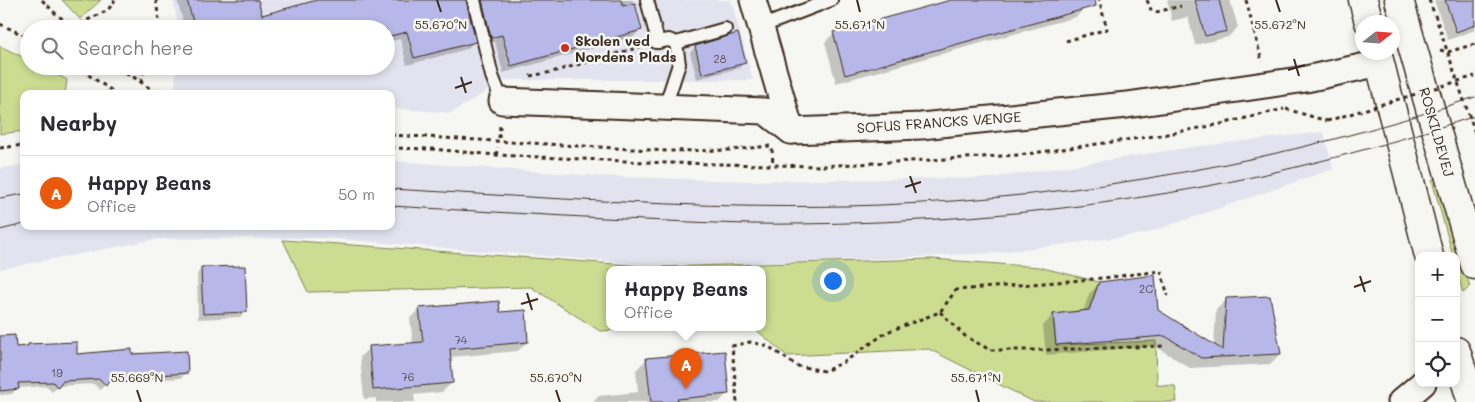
<!DOCTYPE html>
<html lang="en">
<head>
<meta charset="utf-8">
<style>
	body { margin:0; font-family:Mali,sans-serif; background:#f2f2f3; color:#2b2b33 }
	.controls { position:absolute; right:15px; bottom:15px; display:grid; overflow:hidden; border-radius:10px; box-shadow:0 2px 8px #0003 }
	.controls button { width:45px; height:45px; display:grid; place-items:center; padding:0; border:0; border-bottom:1px solid #e1e1e2; background:#fff; color:#2b2b33; font:25px sans-serif }
	.compass { position:absolute; left:1355px; top:15px; width:45px; height:45px; border-radius:50%; background:#fff; box-shadow:0 2px 8px #0003; rotate:73deg }
	.you { position:absolute; left:832px; top:280px; width:18px; height:18px; margin:-12px; border:4px solid #fff; border-radius:50%; background:#1a73e8; box-shadow:0 0 0 8px #1a73e833 }
	.badge { display:grid; place-items:center; width:32px; height:32px; border-radius:50%; background:#ea580c; color:#fff; font-size:16px; font-weight:700 }
	.pin { position:absolute; translate:-50% -41px; filter:drop-shadow(0 1px 2px #0008) }
	.pin::after { content:''; position:absolute; top:26px; width:18px; height:15px; background:inherit; clip-path:polygon(0 0,100% 0,50% 100%) }
	.popup { position:absolute; left:606px; top:266px; width:160px; height:65px; box-sizing:border-box; display:grid; place-content:center; border-radius:10px; background:#fff; filter:drop-shadow(0 1px 4px #0005); font-size:16px; white-space:nowrap; color:#7c7c81 }
	.popup b { font-size:19px; color:#2b2b33 }
	.popup::after { content:''; position:absolute; left:50%; top:100%; margin-left:-10px; border:10px solid transparent; border-top-color:#fff }
	.list { margin:0; padding:0; list-style:none }
	h2 { display:flex; justify-content:space-between; align-items:center; height:65px; margin:0; padding:0 20px; font-size:21px }
	h2 small { font-size:16px; font-weight:400; color:#7c7c81 }
	.list li { display:grid; grid-template-columns:32px 1fr auto; gap:15px; align-items:center; box-sizing:border-box; height:75px; padding:0 20px; border-top:1px solid #e1e1e2 }
	.list b { display:block; font-size:19px; white-space:nowrap }
	.list p { margin:0; font-size:16px; white-space:nowrap; color:#7c7c81 }
	.list em { font-size:16px; font-style:normal; color:#7c7c81 }
	.icon { flex:none; width:28px; height:28px; fill:none; stroke:currentColor; stroke-width:2; stroke-linecap:round; stroke-linejoin:round }
	.map { position:relative; flex:none; width:1475px; height:402px; overflow:hidden }
	.search { position:absolute; background:#fff; box-shadow:0 2px 8px #0003; left:20px; top:20px; width:375px; height:55px; display:flex; align-items:center; gap:12px; box-sizing:border-box; padding:0 18px; border-radius:28px; color:#7c7c81; font-size:19px }
	.panel { position:absolute; background:#fff; box-shadow:0 2px 8px #0003; left:20px; top:90px; width:375px; height:140px; border-radius:10px }
	.map>svg:first-child { display:block }
</style>
</head>
<body>
<div class="map">
<svg width="1475" height="402" viewBox="0 0 1475 402">
	<rect width="100%" height="100%" fill="#f6f6f2"/>
	<filter id="ink" filterUnits="userSpaceOnUse"><feTurbulence type="fractalNoise" baseFrequency=".02" numOctaves="2"/><feDisplacementMap in="SourceGraphic" scale="10" xChannelSelector="R" yChannelSelector="G"/><feConvolveMatrix kernelMatrix="1 2 1 2 8 2 1 2 1" color-interpolation-filters="sRGB"/></filter>
	<g filter="url(#ink)">
		<g fill="#e3e3ef">
			<path d="M173,0H731L753,80H505L451,113L391,108V94H220L175,90L176,66H386V29H179Z"/>
			<path d="M1324,132L1333,169L1144,234L995,253L835,261L655,265L323,238L158,239L0,269V168L24,165V226H391V161L598,176L743,181L992,178L1192,147Z"/>
		</g>
		<g fill="#ccdd92" stroke="#848458">
			<path d="M62,0H101L80,19Z"/>
			<path d="M0,46L29,60V66H41L67,80L65,94H24V131L0,134Z"/>
			<path d="M1434,178H1436L1441,189L1470,287L1463,293L1456,268V256H1453L1432,180Z"/>
			<path d="M283,240L657,267L932,259L1039,267L1099,282L1089,310L1053,314L1056,345L1156,341L1157,385L1175,386L1177,402H1034L929,349L787,356L754,328H762V270H610V328H652L600,331L531,287L308,292Z"/>
		</g>
		<g fill="#0003">
			<path d="M177,0H256L261,17L321,0H465L474,42L467,49L407,65L400,39L386,42V29H185Z"/>
			<path d="M468,0H482L484,4L485,0H633L640,30L633,37L503,73L495,42L484,45L472,1Z"/>
			<path d="M955,0H1082L1085,8L1076,17L836,83L825,42L834,33Z"/>
			<path d="M1167,0H1230L1238,27L1228,37L1195,45L1188,17L1172,21Z"/>
			<path d="M1434,0H1475V30L1448,40Z"/>
			<path d="M737,35L744,62L739,68L697,79L690,53L695,47Z"/>
			<path d="M202,268L245,312L240,317L198,319L197,274Z"/>
			<path d="M1100,283L1157,310L1214,346L1216,310L1227,299L1280,354L1270,364L1190,368L1155,346L1046,355L1043,326L1053,315L1083,312L1089,294Z"/>
			<path d="M420,309L499,313L527,342L518,351L450,357L452,383L442,392L414,395L415,402H376V398L364,399L360,357L370,347L413,344L410,318Z"/>
			<path d="M0,350L76,355H131L187,372L181,378L107,383L100,390L94,384L58,386L52,392L47,386L17,388L12,394L0,395Z"/>
			<path d="M647,359L728,393L719,402H593L599,396L638,392L636,370Z"/>
		</g>
		<g fill="#b7b8e9" stroke="#3b2a1e">
			<path d="M187,0H258L262,15L317,0H466L476,42L414,58L407,32L386,37V29H195Z"/>
			<path d="M482,0H621L623,6L635,3L642,30L511,66L502,35L491,38Z"/>
			<path d="M951,0H1095L1096,6L845,75L833,32Z"/>
			<path d="M1195,0H1219L1227,31L1205,36Z"/>
			<path d="M1445,0H1475V25L1456,32Z"/>
			<path d="M738,33L746,63L702,74L695,46Z"/>
			<path d="M245,266L247,312L203,314L201,267Z"/>
			<path d="M1155,275L1158,310L1223,350L1226,298L1270,296L1281,354L1201,358L1165,336L1056,345L1053,314L1089,310L1099,282Z"/>
			<path d="M499,301L500,312L526,310L528,342L450,349L453,383L373,390L369,346L423,342L419,308Z"/>
			<path d="M15,335L16,347L28,346V344L77,342V354L132,349V354L187,351L188,373L111,378L106,386L100,379L63,381L58,388L53,382L18,383L19,389L0,391V336Z"/>
			<path d="M725,351L729,394L677,399L678,402H651L646,358Z"/>
		</g>
		<g fill="none" stroke-linecap="round" stroke-linejoin="round">
			<defs>
				<g id="lane">
					<path d="M474,0L492,76L502,101"/>
					<path d="M647,0L658,42"/>
					<path d="M760,27L831,0"/>
					<path d="M656,42L669,40L676,43L679,64L665,107"/>
					<path d="M676,43L725,29"/>
				</g>
				<g id="street">
					<path d="M753,0L791,131"/>
					<path d="M502,101L765,111L791,131L921,126L1127,105L1306,79L1380,63"/>
					<path d="M1401,402L1423,383"/>
				</g>
				<g id="secondary">
					<path d="M1363,0L1369,22"/>
					<path d="M1399,0L1475,265"/>
					<path d="M1377,52L1429,256"/>
					<path d="M1456,351L1472,402"/>
				</g>
			</defs>
			<use href="#lane" stroke="#3b2a1e" stroke-width="16"/>
			<use href="#street" stroke="#3b2a1e" stroke-width="29"/>
			<use href="#secondary" stroke="#3b2a1e" stroke-width="31"/>
			<g stroke="#3b2a1e" stroke-width="3" stroke-dasharray="4 4" stroke-linecap="butt">
				<path d="M42,0L58,16L75,26L108,10L115,0"/>
				<path d="M156,0L159,21L157,29"/>
				<path d="M1147,0L1151,10L1156,12L1181,6"/>
				<path d="M1246,0L1262,62"/>
				<path d="M1429,0L1436,18L1475,133"/>
				<path d="M0,24L29,38"/>
				<path d="M1066,41L1107,29L1099,0"/>
				<path d="M1440,50L1448,52L1475,44"/>
				<path d="M75,66L111,90L112,94"/>
				<path d="M103,66L132,76L158,94"/>
				<path d="M530,76L552,72L640,47"/>
				<path d="M141,82L145,66"/>
				<path d="M1286,109L1327,121"/>
				<path d="M391,135L667,151L731,150L770,146"/>
				<path d="M499,138L500,126"/>
				<path d="M0,148L24,145"/>
				<path d="M391,148L431,149L496,155L667,163L821,166L1019,155L1162,135L1221,124L1284,109"/>
				<path d="M772,149L773,165"/>
				<path d="M496,155L498,147"/>
				<path d="M940,312L965,336L990,350H1043L1165,346"/>
				<path d="M737,402L732,346L750,342L768,346L797,366L825,371L844,362L887,332L940,312L956,290L1094,279L1161,271L1168,296"/>
			</g>
			<use href="#lane" stroke="#f6f6f2" stroke-width="12"/>
			<use href="#street" stroke="#f6f6f2" stroke-width="25"/>
			<use href="#secondary" stroke="#f6f6f2" stroke-width="28"/>
			<g stroke="#3b2a1e" stroke-width="1">
				<path d="M391,189C554,198 718,211 881,205C1083,197 1284,162 1475,97"/>
				<path d="M0,198L24,194"/>
				<path d="M391,206C476,211 560,216 644,220C694,222 743,225 793,224C912,223 1031,215 1149,196C1260,179 1369,151 1475,116"/>
				<path d="M0,230L24,224"/>
			</g>
			<path stroke="#3b2a1e" stroke-width="3" stroke-dasharray="4 4" stroke-linecap="butt" d="M1327,121L1475,76"/>
		</g>
	</g>
	<path fill="none" stroke="#3b2a1e" stroke-width="2" d="M437,0L441,12M857,0L860,12M1276,0L1280,12M1294,59L1299,76M1288,70L1305,65M461,77L466,93M455,88L472,82M910,176L916,193M905,187L921,182M1360,276L1365,292M1354,287L1371,281M527,293L532,310M521,304L538,299M137,390L141,402M556,390L560,402M976,390L979,402"/>
	<circle fill="#c8321e" stroke="#f6f6f2" stroke-width="2" cx="565" cy="48" r="5"/>
	<g text-anchor="middle" dominant-baseline="central" stroke-width="5" stroke-linejoin="round" paint-order="stroke">
		<g font-size="11" fill="#5a4e51">
			<text x="720" y="58">28</text>
			<text x="1146" y="288">2C</text>
			<text x="461" y="339">74</text>
			<text x="57" y="372">19</text>
			<text x="408" y="376">76</text>
		</g>
		<g font-size="14" font-weight="bold" fill="#3b2a1e" stroke="#f6f6f2" text-anchor="start">
			<text x="575" y="40">Skolen ved<tspan x="575" dy="16">Nordens Plads</tspan></text>
		</g>
		<g font-size="14" fill="#3b2a1e" stroke="#f6f6f2">
			<text transform="translate(939 122) rotate(-4)">SOFUS FRANCKS VÆNGE</text>
			<text transform="translate(1437 132) rotate(74)">ROSKILDEVEJ</text>
		</g>
	</g>
	<g font-size="12" text-anchor="middle" fill="#3b2a1e" stroke="#f6f6f2" stroke-width="5" stroke-linejoin="round" paint-order="stroke">
		<text x="441" y="29">55.670°N</text>
		<text x="860" y="29">55.671°N</text>
		<text x="1280" y="29">55.672°N</text>
		<text x="137" y="382">55.669°N</text>
		<text x="556" y="382">55.670°N</text>
		<text x="976" y="382">55.671°N</text>
	</g>
</svg>
<div class="controls">
<button>+</button>
<button>−</button>
<button><svg class="icon" aria-label="locate" viewBox="0 0 24 24"><circle cx="12" cy="12" r="6"/><path d="M12 2v4M12 18v4M2 12h4M18 12h4"/></svg></button>
</div>
<svg class="compass" viewBox="-18 -18 36 36"><path d="M0-13l5 13h-10z" fill="#e53935"/><path d="M0 13l5-13h-10z" fill="#7c7c81"/></svg>
<div class="you"></div>
<div class="pin badge" style="left:686px;top:389px">A</div>
<div class="popup"><b>Happy Beans</b>Office</div>
<div class="search"><svg class="icon" aria-label="search" viewBox="0 0 24 24"><circle cx="10" cy="10" r="6"/><path d="M15 15l6 6"/></svg>Search here</div>
<section class="panel">
<h2>Nearby<small></small></h2>
<ul class="list">
<li><span class="badge">A</span><div><b>Happy Beans</b><p>Office</p></div><em>50 m</em></li>
</ul>
</section>
</div>
</body>
</html>
